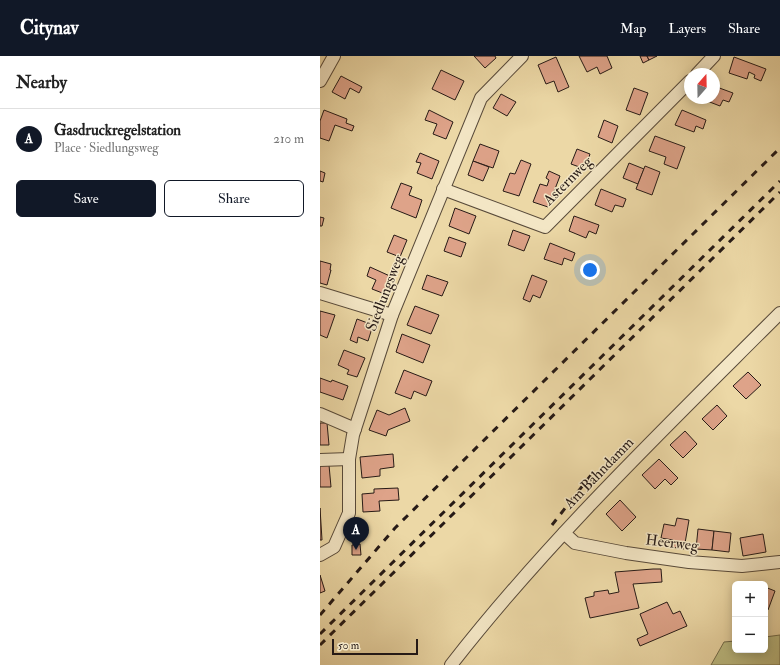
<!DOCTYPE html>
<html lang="en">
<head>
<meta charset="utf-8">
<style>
	body { margin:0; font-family:"IM FELL Double Pica",serif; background:#f6f6f6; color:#222 }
	.controls { position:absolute; right:12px; bottom:12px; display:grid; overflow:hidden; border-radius:6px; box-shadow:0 2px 10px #0003 }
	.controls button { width:36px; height:36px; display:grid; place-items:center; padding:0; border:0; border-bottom:1px solid #e0e0e0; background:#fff; color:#222; font:20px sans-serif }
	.compass { position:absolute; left:364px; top:12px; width:36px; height:36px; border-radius:50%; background:#fff; box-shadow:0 2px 10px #0003; rotate:20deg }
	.scale { position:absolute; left:12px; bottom:10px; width:86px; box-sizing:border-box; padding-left:4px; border:2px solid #261a16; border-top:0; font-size:11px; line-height:14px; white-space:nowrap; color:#261a16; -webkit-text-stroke:3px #f3e6c5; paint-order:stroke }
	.you { position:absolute; left:270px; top:214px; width:14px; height:14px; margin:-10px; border:3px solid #fff; border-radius:50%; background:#1a73e8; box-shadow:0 0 0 6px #1a73e833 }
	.badge { display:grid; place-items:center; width:26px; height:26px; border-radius:50%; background:#111827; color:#fff; font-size:13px; font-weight:700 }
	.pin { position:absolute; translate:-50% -33px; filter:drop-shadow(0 1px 2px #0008) }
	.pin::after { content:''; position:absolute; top:21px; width:14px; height:12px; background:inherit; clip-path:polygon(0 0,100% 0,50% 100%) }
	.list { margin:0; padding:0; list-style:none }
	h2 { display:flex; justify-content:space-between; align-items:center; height:52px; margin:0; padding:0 16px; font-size:17px }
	h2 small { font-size:13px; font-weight:400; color:#767676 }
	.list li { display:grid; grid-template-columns:26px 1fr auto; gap:12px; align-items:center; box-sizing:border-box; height:60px; padding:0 16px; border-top:1px solid #e0e0e0 }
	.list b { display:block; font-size:15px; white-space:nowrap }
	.list p { margin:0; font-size:13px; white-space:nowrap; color:#767676 }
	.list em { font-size:13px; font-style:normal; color:#767676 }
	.actions { display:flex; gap:8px; padding:12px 16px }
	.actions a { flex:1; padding:9px 0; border:1px solid #111827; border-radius:6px; text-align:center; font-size:14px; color:#111827 }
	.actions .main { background:#111827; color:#fff }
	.map { position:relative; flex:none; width:460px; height:609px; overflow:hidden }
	header { display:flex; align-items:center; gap:24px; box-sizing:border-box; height:56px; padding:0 20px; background:#111827; color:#fff }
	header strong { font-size:19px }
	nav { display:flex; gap:22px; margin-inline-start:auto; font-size:14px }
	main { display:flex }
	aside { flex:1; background:#fff }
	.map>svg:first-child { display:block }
</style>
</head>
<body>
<header>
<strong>Citynav</strong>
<nav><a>Map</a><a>Layers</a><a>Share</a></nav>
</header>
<main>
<aside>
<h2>Nearby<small></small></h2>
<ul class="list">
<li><span class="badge">A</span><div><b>Gasdruckregelstation</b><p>Place · Siedlungsweg</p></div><em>210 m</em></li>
</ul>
<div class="actions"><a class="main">Save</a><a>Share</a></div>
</aside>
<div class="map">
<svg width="460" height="609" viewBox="0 0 460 609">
	<rect width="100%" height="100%" fill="#ecd8a6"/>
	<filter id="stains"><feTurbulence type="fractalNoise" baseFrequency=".005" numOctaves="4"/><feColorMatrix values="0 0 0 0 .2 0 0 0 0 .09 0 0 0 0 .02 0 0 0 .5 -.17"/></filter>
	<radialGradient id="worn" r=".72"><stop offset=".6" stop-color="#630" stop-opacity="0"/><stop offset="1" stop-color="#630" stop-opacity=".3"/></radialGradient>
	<path fill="#bdbd83" stroke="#726c4c" d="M460,579V609H391L404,586L415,585V594H445V581Z"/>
	<g fill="#dea389" stroke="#261a16">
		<path d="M154,0H175L176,2L165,12Z"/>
		<path d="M259,0H287L292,12L280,18L277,11L267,16Z"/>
		<path d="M320,0H327L329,4L323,7Z"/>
		<path d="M327,0H337L329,4Z"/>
		<path d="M236,1L249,31L238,36L234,25L226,28L218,9Z"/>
		<path d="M414,1L446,13L441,25L434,22L435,19L429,16L427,23L409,17Z"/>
		<path d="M121,14L144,25L135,44L112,33Z"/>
		<path d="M21,20L42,31L39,37L30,32L25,43L12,36Z"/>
		<path d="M394,30L413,37L409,46L403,44L400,50L382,43L394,42Z"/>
		<path d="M314,32L328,37L320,59L306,54Z"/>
		<path d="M181,38L196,46L187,60L173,52Z"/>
		<path d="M4,54L27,63L26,67L34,70L32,75L15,69L9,85L0,82V65Z"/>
		<path d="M109,54L133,66L126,83L113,78L117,68L105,64Z"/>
		<path d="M362,54L386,64L383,73L376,70L374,76L355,69Z"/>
		<path d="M284,64L298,70L292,87L278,81Z"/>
		<path d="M335,80L365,91L357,113L344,108L346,101L329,95Z"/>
		<path d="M160,88L179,95L173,112L153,105Z"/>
		<path d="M257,93L270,98L265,113L251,108Z"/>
		<path d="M100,97L119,105L112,123L97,117L101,107L96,106Z"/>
		<path d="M201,104L211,108L199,140L183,135L190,117L195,118Z"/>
		<path d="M153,105L169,111L163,125L148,119Z"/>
		<path d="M309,107L324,113L318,128L303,122Z"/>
		<path d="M325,110L340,116L332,139L316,133Z"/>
		<path d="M0,115L5,117L3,126L0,125Z"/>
		<path d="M229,115L240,120L228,151L213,146L220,128L227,130L229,124L226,122Z"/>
		<path d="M81,127L92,131L89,139L102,144L96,162L71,152Z"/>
		<path d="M281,133L306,143L303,151L295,149L292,156L275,149Z"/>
		<path d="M135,152L156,160L149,178L129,170Z"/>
		<path d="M254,160L279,169L276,178L269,175L266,182L249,175Z"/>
		<path d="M0,161L4,162L2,170H0Z"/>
		<path d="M193,174L210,180L204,195L188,189Z"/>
		<path d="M74,179L87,184L80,201L67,196Z"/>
		<path d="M129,181L146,187L141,201L124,195Z"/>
		<path d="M230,187L255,197L252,205L244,202L242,209L224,203Z"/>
		<path d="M0,205L11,208L10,214H11L7,229L0,227Z"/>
		<path d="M50,211L72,221L65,238L52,233L56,224L47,220Z"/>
		<path d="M107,219L128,226L122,240L102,233Z"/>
		<path d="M212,219L227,225L220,242L213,239L210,246L203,243Z"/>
		<path d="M95,250L119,259L111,278L87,269Z"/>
		<path d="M0,255L15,259L7,282L0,279Z"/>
		<path d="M37,263L53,269L48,285L38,281L37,287L30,284Z"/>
		<path d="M82,278L110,289L103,307L76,296Z"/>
		<path d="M24,294L45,302L37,321L27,318L29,314L18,309Z"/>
		<path d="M84,314L112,325L106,340L94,335L91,343L75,337Z"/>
		<path d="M428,316L441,329L426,343L413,330Z"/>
		<path d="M0,322L11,326L12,324L28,330L23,344L0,336Z"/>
		<path d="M397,349L407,360L393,374L382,363Z"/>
		<path d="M85,352L90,365L68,374L66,380L49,374L57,354L69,359Z"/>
		<path d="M0,367H7L9,389H0Z"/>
		<path d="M365,375L377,388L363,402L350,389Z"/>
		<path d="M73,398L74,411L60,413V420L42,422L40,401Z"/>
		<path d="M339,403L358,422L351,429L345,423L335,433L322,419Z"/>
		<path d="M0,409H9L11,431H0Z"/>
		<path d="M78,432L79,444L59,445L60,455L43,456L42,438L54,437V433Z"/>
		<path d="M300,444L316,461L302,475L286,458Z"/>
		<path d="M0,452L2,484H0Z"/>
		<path d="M357,462L369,464L364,493L351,491L353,484L341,482L344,468L355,470Z"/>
		<path d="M378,473L394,475L392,494L376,493Z"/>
		<path d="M394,475L411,477L409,496L392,494Z"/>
		<path d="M443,478L446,496L423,500L420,482Z"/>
		<path d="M40,488L41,499H32V489Z"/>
		<path d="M333,513H341L342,526L313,528L319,552L270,562L265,542L274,540V536L288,534L289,538L299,536L295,516Z"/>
		<path d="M0,519L5,535L0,537Z"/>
		<path d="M445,531L455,535L448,554L445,553Z"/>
		<path d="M347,546L353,558L360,555L367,570L320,590L317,583L328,578L320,558Z"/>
	</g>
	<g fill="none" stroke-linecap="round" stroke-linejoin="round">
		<defs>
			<g id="minor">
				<path d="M377,18L394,0"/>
				<path d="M0,25L14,0"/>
				<path d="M123,133L225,171L370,25"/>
				<path d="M0,237L72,259"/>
				<path d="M0,358L35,373"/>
				<path d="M0,404L29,403"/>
				<path d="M244,477L255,487L306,497L369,506L422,510L460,506"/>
				<path d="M0,499L14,491L29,457V403L33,379L72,259L161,42L202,0"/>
				<path d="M131,609C230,482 346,371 460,257"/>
			</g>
		</defs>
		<use href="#minor" stroke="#584a3a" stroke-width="14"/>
		<use href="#minor" stroke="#f3e6c5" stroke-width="12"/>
		<g stroke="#261a16" stroke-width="3" stroke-dasharray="7 7" stroke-linecap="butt">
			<path d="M232,469L271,419"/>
			<path d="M0,559L75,472L460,92"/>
			<path d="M0,578L460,125"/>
			<path d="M0,589L460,136"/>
		</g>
	</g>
	<g text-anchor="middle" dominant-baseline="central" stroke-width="3" stroke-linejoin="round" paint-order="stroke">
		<g font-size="15" fill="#261a16" stroke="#f3e6c5">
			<text transform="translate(248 125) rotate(-45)">Asternweg</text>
			<text transform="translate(65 237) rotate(-69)">Siedlungsweg</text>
			<text transform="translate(279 417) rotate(-46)">Am Bahndamm</text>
			<text transform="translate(352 487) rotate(7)">Heerweg</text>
		</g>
	</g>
	<rect width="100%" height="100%" filter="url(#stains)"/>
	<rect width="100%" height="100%" fill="url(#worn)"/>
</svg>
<div class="controls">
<button>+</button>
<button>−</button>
</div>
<svg class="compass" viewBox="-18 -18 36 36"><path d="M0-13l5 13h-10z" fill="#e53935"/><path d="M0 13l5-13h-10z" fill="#767676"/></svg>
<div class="scale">50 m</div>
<div class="you"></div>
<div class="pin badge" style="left:36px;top:494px">A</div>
</div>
</main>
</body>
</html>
